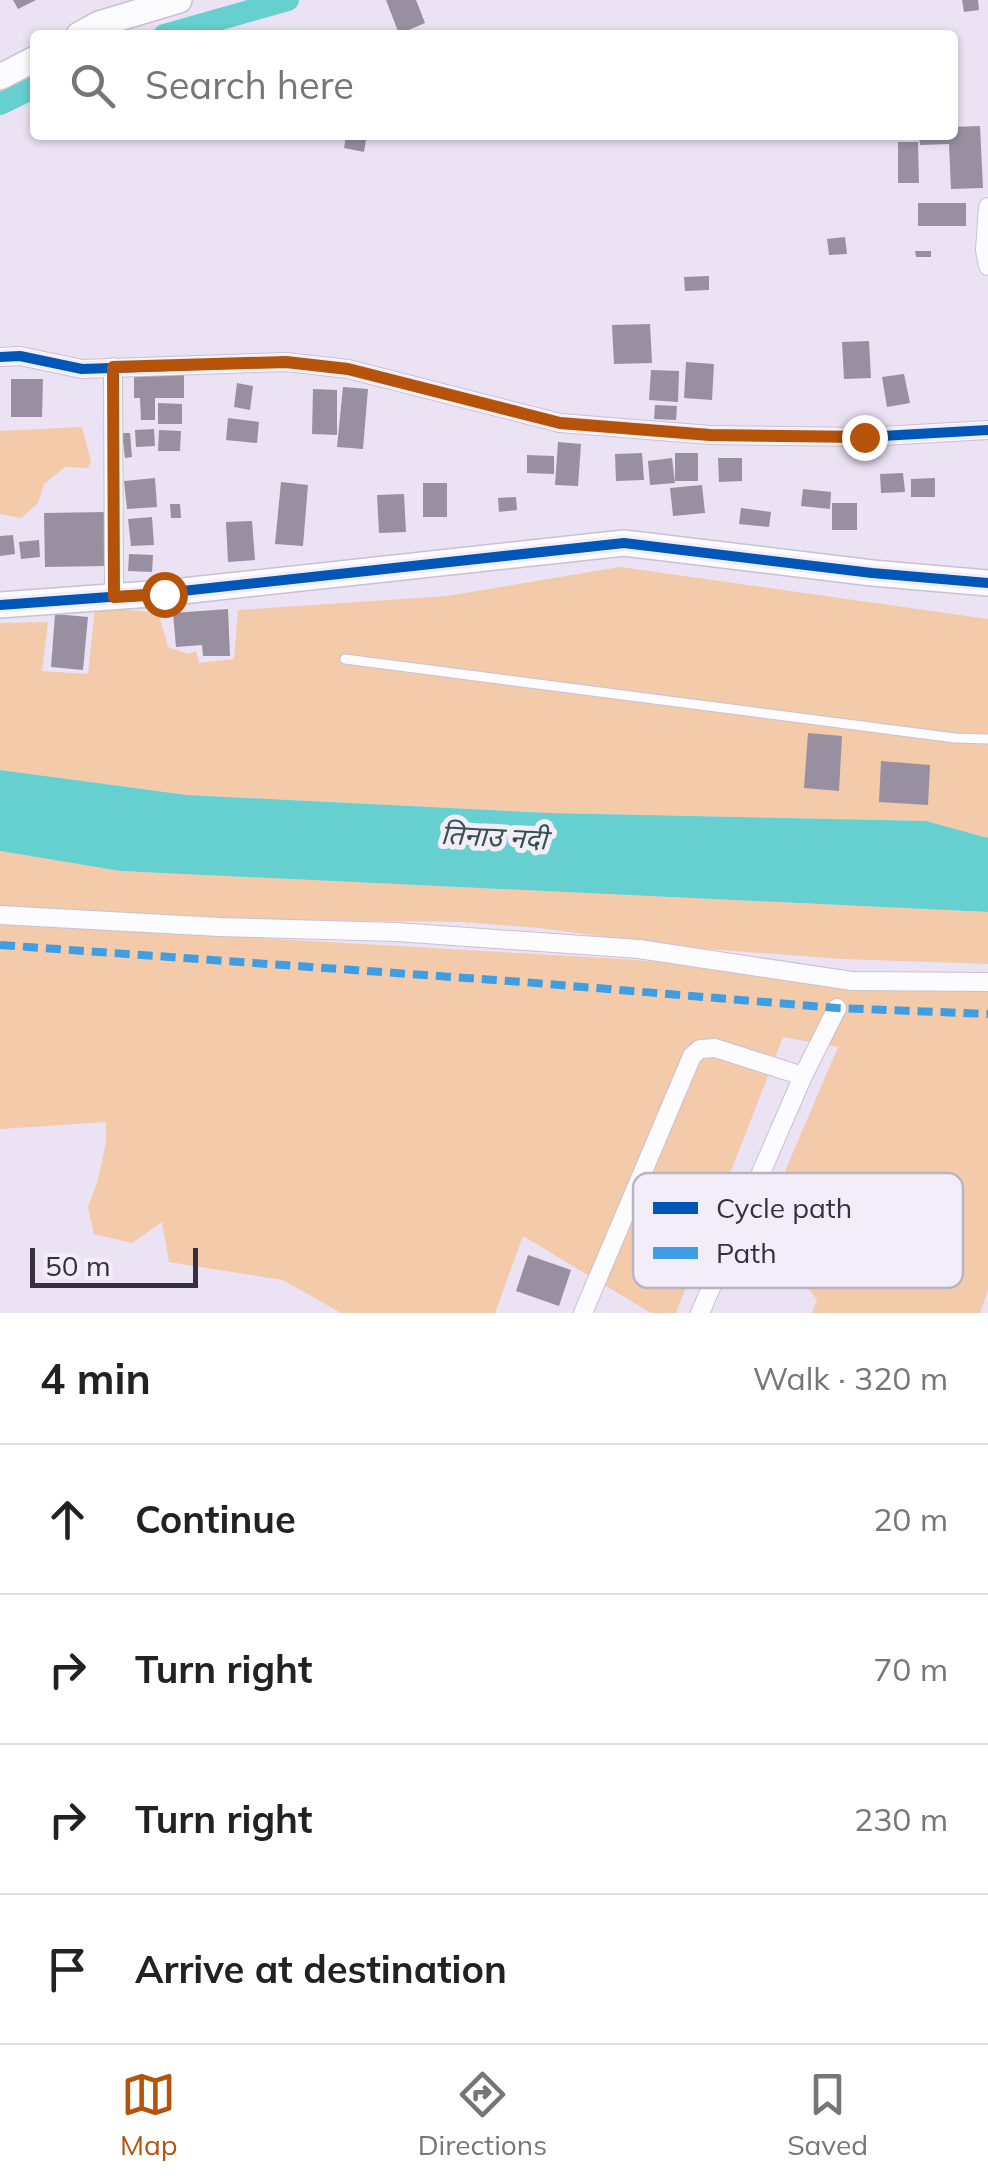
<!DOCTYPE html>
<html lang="en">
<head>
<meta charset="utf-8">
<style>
	body { margin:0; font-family:Mulish,"Noto Sans Devanagari",sans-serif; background:#f2f2f2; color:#222 }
	.scale { position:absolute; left:30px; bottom:25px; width:168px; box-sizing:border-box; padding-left:10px; border:5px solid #382e42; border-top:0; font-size:28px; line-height:35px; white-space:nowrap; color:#382e42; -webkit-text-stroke:8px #f2edf8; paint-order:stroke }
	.stop { position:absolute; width:30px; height:30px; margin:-22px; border:8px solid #b45309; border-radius:50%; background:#fff }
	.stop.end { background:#b45309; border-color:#fff; box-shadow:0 2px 10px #0008 }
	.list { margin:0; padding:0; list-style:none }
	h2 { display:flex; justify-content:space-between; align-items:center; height:130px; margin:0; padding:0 40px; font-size:42px }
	h2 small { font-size:32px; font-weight:400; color:#767676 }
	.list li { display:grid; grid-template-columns:65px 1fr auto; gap:30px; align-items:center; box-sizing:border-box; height:150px; padding:0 40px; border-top:2px solid #e0e0e0 }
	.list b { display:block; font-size:38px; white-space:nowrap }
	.list em { font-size:32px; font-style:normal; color:#767676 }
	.icon { flex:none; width:55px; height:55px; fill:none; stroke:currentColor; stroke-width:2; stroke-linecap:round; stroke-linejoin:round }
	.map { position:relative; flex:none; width:988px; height:1313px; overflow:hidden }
	.search { position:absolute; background:#fff; box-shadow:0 2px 8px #0004; left:30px; right:30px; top:30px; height:110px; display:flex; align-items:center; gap:25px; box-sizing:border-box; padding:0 35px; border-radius:10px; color:#767676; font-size:38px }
	.sheet { height:730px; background:#fff }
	nav { display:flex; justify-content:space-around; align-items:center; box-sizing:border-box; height:140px; border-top:2px solid #e0e0e0; background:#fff; font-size:28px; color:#767676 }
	nav a { display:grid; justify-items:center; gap:5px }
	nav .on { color:#b45309 }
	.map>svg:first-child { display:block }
</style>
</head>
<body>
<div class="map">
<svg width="988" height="1313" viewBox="0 0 988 1313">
	<rect width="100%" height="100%" fill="#ebe2f4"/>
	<g fill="#f3caaa">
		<path d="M82,427L91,462L88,468L65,467L44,484L38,503L21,518L0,514V431Z"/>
		<path d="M620,567L988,619V838L926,821L549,813L187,795L0,770V623L48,622L42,671L88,674L95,608L158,612L168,647L188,654L196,651L199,663L234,659L238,610L447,596Z"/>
		<path d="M0,851L120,871L988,912V964L843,959L680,947L540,928L462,922L220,919L6,906L0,905Z"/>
		<path d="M0,923L622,959L892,980L988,979V1290L980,1313H812L817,1300L762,1225L838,1047L783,1037L676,1313H651L523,1236L495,1313H341L283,1280L169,1262L162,1222L132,1243L94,1234L88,1207L98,1180L106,1142V1122L0,1129Z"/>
	</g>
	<path fill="#65d0cf" d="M0,770L187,795L549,813L926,821L988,838V912L120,871L0,851Z"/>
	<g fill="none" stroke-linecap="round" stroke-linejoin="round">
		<g stroke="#65d0cf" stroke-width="22">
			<path d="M164,35L288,0"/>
			<path d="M0,104L35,87"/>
		</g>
	</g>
	<g fill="#9890a0">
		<path d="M13,0H36L18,9Z"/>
		<path d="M386,0H416L425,23L399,34Z"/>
		<path d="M962,0H978L979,10L964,12Z"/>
		<path d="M980,126L983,188L951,189L949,144L920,145L919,135H953V127Z"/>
		<path d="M346,136L366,140L364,152L344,148Z"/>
		<path d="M898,142H918L919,183H898Z"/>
		<rect x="918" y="203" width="48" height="23"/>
		<path d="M845,237L847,254L829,255L827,239Z"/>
		<path d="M915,251H931V257H916Z"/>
		<path d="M709,276V290L685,291L684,277Z"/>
		<path d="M650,324L652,363L614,364L612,325Z"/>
		<path d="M869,341L871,378L844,379L842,342Z"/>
		<path d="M686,362L714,364L712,400L684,398Z"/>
		<path d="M184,368V398H155V420H141L140,398H134V369Z"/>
		<path d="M651,370L679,371L678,402L649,400Z"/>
		<path d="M904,374L910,403L887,407L882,377Z"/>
		<path d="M11,379H43L42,417H11Z"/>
		<path d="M237,383L253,386L250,410L234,407Z"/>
		<path d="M343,387L368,389L363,449L337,447Z"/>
		<path d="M313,389L337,390V435L312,434Z"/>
		<path d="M158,403L182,404V424H158Z"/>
		<path d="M655,405L677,406L676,420L654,419Z"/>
		<path d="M228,418L259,422L257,443L226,440Z"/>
		<path d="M154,429L155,446L136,447L135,430Z"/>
		<path d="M159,430L181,431L180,451H158Z"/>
		<path d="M122,433H130L132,457L125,458Z"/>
		<path d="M558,442L581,444L578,486L555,485Z"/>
		<path d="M642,453L644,480L616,481L615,454Z"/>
		<rect x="675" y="453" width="23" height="28"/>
		<path d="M527,455L554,456V474L527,473Z"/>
		<path d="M672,458L675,483L650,485L648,461Z"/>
		<path d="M718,458H742V481L719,482Z"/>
		<path d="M903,473L905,492L881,493L880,474Z"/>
		<path d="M155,478L157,507L127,509L124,481Z"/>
		<path d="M935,478V497H911V479Z"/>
		<path d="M281,482L308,485L303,546L275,544Z"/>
		<rect x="423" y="483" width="24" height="34"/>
		<path d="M702,485L705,513L673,516L670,488Z"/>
		<path d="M803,489L831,492L830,509L801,506Z"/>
		<path d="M404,494L406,532L379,533L377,495Z"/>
		<path d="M516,497L517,510L499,512L498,498Z"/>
		<rect x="832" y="503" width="25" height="27"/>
		<path d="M170,504H180L181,518H171Z"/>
		<path d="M741,508L771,512L769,527L739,524Z"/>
		<path d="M105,512L106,566L45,567L44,513Z"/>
		<path d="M152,517L154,545L131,546L128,519Z"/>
		<path d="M252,521L255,560L228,562L226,522Z"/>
		<path d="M13,535L15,554L0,556V536Z"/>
		<path d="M39,540L40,557L21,559L19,542Z"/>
		<path d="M129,554L153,555L152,572L128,571Z"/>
		<path d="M228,609L230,656H203L202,645L176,647L173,613Z"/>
		<path d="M55,614L88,617L83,670L51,667Z"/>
		<path d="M808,733L842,736L839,791L804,788Z"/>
		<path d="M881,761L930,765L928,805L879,802Z"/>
		<path d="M528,1255L571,1270L559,1306L516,1291Z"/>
	</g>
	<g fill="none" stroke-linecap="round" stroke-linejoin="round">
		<defs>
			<path id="lane" d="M345,659L955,738L988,739"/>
			<g id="street">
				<path d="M988,207L985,250L988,266"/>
				<path d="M0,357L20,356L82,369L286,362L348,369L560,423L710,435L864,437L988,430"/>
				<path d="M113,367L114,597"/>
				<path d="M0,915L219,927L397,932L639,949L852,981L988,982"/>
				<path d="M583,1313L692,1056L700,1049L715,1048L803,1076L837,1008"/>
				<path d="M700,1313L803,1076"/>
			</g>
			<g id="secondary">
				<path d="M79,35L99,24L179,0"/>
				<path d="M0,77L35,59"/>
				<path d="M0,605L164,593L624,543L872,573L988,583"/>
			</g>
		</defs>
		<use href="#lane" stroke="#c9c0d2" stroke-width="11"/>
		<use href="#street" stroke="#c9c0d2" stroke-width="20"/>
		<use href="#secondary" stroke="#c9c0d2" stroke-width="28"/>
		<use href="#lane" stroke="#fcfbfd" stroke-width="9"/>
		<use href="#street" stroke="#fcfbfd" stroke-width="18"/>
		<use href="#secondary" stroke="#fcfbfd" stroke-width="25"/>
		<path stroke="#3e9de3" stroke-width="8" stroke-dasharray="15 8" stroke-linecap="butt" d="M0,945L523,982L837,1008L988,1014"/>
		<defs>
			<g id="cycleway">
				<path d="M0,357L20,356L82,369L286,362L348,369L560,423L710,435L864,437L988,430"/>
				<path d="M0,605L164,593L624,543L872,573L988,583"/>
			</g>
		</defs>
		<use href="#cycleway" stroke="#f2edf8" stroke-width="16"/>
		<use href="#cycleway" stroke="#0057b8" stroke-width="10"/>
	</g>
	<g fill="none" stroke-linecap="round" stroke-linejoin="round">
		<path stroke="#b45309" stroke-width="12" d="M164,594L114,597L113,367L286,362L348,369L560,423L710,435L864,437"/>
	</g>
	<g text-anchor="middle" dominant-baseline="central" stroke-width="10" stroke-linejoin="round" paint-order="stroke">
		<g font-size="28" font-style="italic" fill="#33524e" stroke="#f2edf8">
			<text transform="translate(494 836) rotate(3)">तिनाउ नदी</text>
		</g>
	</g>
	<rect x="633" y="1173" width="330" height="115" rx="15" fill="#f2edf8" stroke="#bab4c1" stroke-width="2.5"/>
	<rect x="653" y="1202" width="45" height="12" fill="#0057b8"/>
	<rect x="653" y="1247" width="45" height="12" fill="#3e9de3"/>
	<g font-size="28" fill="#382e42">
		<text x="716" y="1218">Cycle path</text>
		<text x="716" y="1263">Path</text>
	</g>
</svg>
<div class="scale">50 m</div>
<div class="stop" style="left:164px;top:594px"></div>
<div class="stop end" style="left:864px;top:437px"></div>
<div class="search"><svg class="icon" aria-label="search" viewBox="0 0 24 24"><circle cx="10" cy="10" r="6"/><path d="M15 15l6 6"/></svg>Search here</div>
</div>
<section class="sheet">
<h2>4 min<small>Walk · 320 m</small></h2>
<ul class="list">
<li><svg class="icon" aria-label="ahead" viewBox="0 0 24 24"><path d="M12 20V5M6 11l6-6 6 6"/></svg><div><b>Continue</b></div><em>20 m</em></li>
<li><svg class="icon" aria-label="right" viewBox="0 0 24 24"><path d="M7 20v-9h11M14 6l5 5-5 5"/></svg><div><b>Turn right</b></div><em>70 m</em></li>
<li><svg class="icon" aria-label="right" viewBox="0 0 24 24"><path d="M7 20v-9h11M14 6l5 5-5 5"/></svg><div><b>Turn right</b></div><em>230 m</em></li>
<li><svg class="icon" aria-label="arrive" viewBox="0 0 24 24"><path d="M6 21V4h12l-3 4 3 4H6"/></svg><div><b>Arrive at destination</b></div></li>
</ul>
</section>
<nav>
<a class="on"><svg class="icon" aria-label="map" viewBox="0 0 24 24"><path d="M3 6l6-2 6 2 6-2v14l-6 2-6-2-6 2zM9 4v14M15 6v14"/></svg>Map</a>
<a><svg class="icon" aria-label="directions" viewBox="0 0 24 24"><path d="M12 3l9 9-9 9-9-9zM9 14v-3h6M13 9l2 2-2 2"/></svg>Directions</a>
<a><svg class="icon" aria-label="saved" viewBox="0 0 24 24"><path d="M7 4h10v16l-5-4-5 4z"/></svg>Saved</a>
</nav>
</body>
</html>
